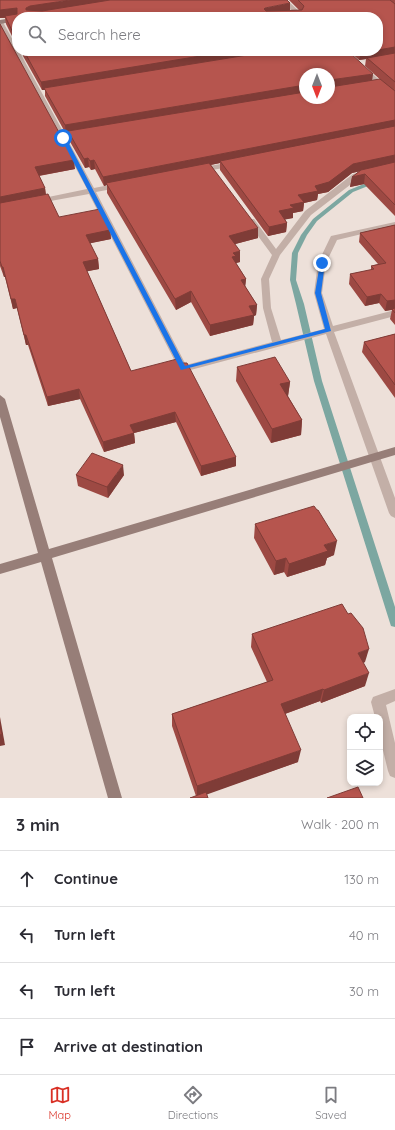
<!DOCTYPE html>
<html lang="en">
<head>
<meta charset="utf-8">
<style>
	body { margin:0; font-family:Quicksand,sans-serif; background:#f7f7f7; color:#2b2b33 }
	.controls { position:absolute; right:12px; bottom:12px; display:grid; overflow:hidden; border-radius:8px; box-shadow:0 2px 6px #0003 }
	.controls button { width:36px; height:36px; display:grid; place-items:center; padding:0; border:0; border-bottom:1px solid #e1e1e2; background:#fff; color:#2b2b33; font:20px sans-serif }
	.compass { position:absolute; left:299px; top:68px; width:36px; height:36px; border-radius:50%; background:#fff; box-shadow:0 2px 6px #0003; rotate:180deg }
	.stop { position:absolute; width:12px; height:12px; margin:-9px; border:3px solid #1a73e8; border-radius:50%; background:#fff }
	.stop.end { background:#1a73e8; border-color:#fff; box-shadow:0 1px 4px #0008 }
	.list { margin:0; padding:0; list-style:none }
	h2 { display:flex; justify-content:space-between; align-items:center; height:52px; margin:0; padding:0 16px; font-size:17px }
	h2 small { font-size:13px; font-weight:400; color:#7c7c81 }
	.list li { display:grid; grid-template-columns:26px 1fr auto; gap:12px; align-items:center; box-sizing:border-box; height:56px; padding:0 16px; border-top:1px solid #e1e1e2 }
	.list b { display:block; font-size:15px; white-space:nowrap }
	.list em { font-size:13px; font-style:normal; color:#7c7c81 }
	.icon { flex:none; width:22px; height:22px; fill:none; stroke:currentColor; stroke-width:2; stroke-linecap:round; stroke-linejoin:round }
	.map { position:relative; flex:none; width:395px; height:798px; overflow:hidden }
	.search { position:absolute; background:#fff; box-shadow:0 2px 6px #0003; left:12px; right:12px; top:12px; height:44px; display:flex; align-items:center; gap:10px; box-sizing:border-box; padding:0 14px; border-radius:16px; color:#7c7c81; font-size:15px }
	.sheet { height:276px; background:#fff }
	nav { display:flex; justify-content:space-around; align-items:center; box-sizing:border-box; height:56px; border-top:1px solid #e1e1e2; background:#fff; font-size:11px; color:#7c7c81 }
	nav a { display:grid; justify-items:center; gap:2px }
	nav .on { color:#d93025 }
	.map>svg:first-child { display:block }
</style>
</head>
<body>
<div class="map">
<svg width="395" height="798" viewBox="0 0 395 798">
	<rect width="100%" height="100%" fill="#ede0d9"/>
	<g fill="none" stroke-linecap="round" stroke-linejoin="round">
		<path fill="#7ca7a1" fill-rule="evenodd" d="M395,174V178L383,180L353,192L317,221L307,235L298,253L296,280L304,304L322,381L395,607V627L391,626L390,623L314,381L296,304L290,280L292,253L301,235L313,219L349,190L379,178Z"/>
		<g fill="#c3afa7" fill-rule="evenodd">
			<path d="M281,0H287L305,17H299Z"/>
			<path d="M0,20L3,22L17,48V51H19L94,188L120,183L124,185L123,187L96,192L186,365L272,342L263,308L261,279L272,255L247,221L248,219H254L276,249L305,211L353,174L365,172V176L359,178L311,215L280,255L269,279L271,308L281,340L324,329L314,293L318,263L330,238L331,236L395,222V226L337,240L326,263L322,293L333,326L395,310V316L334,332L395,498V518L391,516L389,513L326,334L183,372L180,371L89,194L34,204V200L87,189L0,27Z"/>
			<path d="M340,51H347L395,94V99Z"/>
			<path d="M232,162L236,164L235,166L212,170L208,168L209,166Z"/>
			<path d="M395,689V701L386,705L395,743V778L390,776L388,771L380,738V717H375L371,702L373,697Z"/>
		</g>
		<g fill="#977e78" fill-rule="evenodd">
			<path d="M17,17V21L0,24V20Z"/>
			<path d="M0,395L5,399L49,549L395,447V455L52,558L122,798H108L41,562L0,574V564L38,553L0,417Z"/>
		</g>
	</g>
	<g fill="#9d4943" fill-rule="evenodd">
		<path d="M0,0L290,10H299L289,0H395V216L364,184L350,187L352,177L360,171L352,173L328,192L318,194L317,200L304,203L303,211L293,213V218L285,219L287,223L286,232L268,236L220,170V163L211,165L258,238L235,244L240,262L236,263L246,279L245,286L257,305L256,315L254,316L253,325L210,336L191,302L176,310L107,193V185L104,186L95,169L91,170L89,167L85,168L69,140V134H66L45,96V90H42L23,56V51H348L372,80L384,83L365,66L366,59L359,60L349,51H378V17H17V46L6,24L5,18H0ZM305,74L329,98H305Z"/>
		<path d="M0,24L75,169L39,176L45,188L46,195L59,217L110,230L111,239L90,243L98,259L99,269L87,271L131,371L236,457V466L201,476L176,422L134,433L135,443L104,452L80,399L48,406L28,345H26L17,308L13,309L5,277H4L0,266Z"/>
		<path d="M395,225V325L390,319L392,310L385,311L379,303L365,306L349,284L350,274L371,270V266L378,264L359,242L360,233Z"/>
		<path d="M395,334V398L362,352L364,342Z"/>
		<path d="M237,367L290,382L288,396L302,420L301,435L271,443L236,381Z"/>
		<path d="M76,475H124L108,498L78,486Z"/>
		<path d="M255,524L334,555L327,558L325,565L287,577L284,572L274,575L254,538Z"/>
		<path d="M252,634L365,662L363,663L365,686L321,703L320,701L285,714L298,762L206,794L196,796L172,726V714L267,682L251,647Z"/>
	</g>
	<g fill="#7f3c37">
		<path d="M70,0H125L31,14L26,10V8L30,6Z"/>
		<path d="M290,3V11L265,16L264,9L265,8Z"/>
		<path d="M17,8L18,16L0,18V10Z"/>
		<path d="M395,47V55L367,58L366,59L359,60L361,52L368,51H378V50Z"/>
		<path d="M231,51H281L44,88L45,90H42L41,82Z"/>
		<path d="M373,74L372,82L329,88L330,80Z"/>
		<path d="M305,85V94L68,131L69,134H66L65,125Z"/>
		<path d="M395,120V128L220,161V163L108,185L106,183L107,185L104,186L103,177Z"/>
		<path d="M395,155V164L352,173L328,192L318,194L317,200L304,203L303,211L293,213V218L278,221L279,211L290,205L298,195L353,164Z"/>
		<path d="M88,158L89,167L85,168L84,159Z"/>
		<path d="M74,160L75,169L37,176L35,167Z"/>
		<path d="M94,160L95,169L91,170L90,161Z"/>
		<path d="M365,174L364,184L350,187L352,177Z"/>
		<path d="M45,188L46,197L0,206V197Z"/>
		<path d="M287,223L286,232L268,236L269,227Z"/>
		<path d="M258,228V238L228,246L229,236Z"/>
		<path d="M110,230L111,239L87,244L86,235Z"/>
		<path d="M240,251V262L236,263V267L232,257L233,253Z"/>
		<path d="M98,259L99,269L84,272L83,262Z"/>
		<path d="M2,267H3L5,277H4Z"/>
		<path d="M246,279L245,289L241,280Z"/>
		<path d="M191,291V302L176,310L175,299Z"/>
		<path d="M381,294L379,303L365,306L367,297Z"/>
		<path d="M11,299H15L17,308L13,309Z"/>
		<path d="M395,300V309L385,311L387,301Z"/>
		<path d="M257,305L256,315L254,316L253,325L210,336V325L249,306Z"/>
		<path d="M24,335H26L28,345H26Z"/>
		<path d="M290,382L288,396L279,398L280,384Z"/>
		<path d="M79,389L80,399L48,406L47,397Z"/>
		<path d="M175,412L176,422L134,433L135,443L104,452L103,442L130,425Z"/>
		<path d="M302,420L301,435L271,443L272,429Z"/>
		<path d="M236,457V466L201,476V466Z"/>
		<path d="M123,465L124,475L108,498L107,487Z"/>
		<path d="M337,541L334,555L327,558L325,565L287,577L289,564L324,545Z"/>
		<path d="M286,558L284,572L274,575L276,561Z"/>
		<path d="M369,649L365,662L354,666L358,653Z"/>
		<path d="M369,673L365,686L321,703L324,690Z"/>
		<path d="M323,689L320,701L279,716L281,704Z"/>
		<path d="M0,717L5,745L0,746Z"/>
		<path d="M301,750L298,762L197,798V786Z"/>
	</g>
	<g fill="#b6554e" stroke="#7f3c37">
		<path d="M0,0H70L30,6L26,8V10L42,11L110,0H287L290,3L265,8L264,9L266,11L302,10L304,6L298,0H390L395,4V47L378,50V17H17V41L5,16L17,14V8L0,10Z"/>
		<path d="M0,24L74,160L35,167L45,188L0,197Z"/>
		<path d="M24,51H231L41,82Z"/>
		<path d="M272,51H348L373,74L330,80L329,83V74H305V85L65,125L44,88Z"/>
		<path d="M395,53V82L367,58Z"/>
		<path d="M380,79L395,91V120L103,177L94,160L90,161L88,158L84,159L68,131L305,92V98H329V86L330,87Z"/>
		<path d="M395,126V155L353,164L329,182L315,186L318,191L298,195L304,202L290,205L294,208L279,211L287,223L269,227L220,161Z"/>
		<path d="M395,162V205L365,174L352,177L361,170Z"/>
		<path d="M209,163L258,228L229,236L240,251L233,253L236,256L232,257L246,279L241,280L257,305L249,306L254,315L210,325L191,291L175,299L106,183Z"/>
		<path d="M48,194L59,217L100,209L110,230L86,235L98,259L83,262L131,371L177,359L179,363H187L236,457L201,466L175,412L130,425L134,433L103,442L79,389L47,397L26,335H24L15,299H11L3,267H2L0,261V203Z"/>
		<path d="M395,225V300L387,301L381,294L367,297L350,274L374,269L371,266L386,263L360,233Z"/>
		<path d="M395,308V313L392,309Z"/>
		<path d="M395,334V385L364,342Z"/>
		<path d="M275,357L290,382L280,384L302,420L272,429L237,367Z"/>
		<path d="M92,453L123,465L107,487L76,475Z"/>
		<path d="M314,506L317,510H318L337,541L324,545L328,551L289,564L286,558L276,561L255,524Z"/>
		<path d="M342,604L348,614L351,613L363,628L369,649L358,653L369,673L324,690L323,689L281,704L301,750L197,786L172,714L273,680L252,634Z"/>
		<path d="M0,726L2,734L0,735Z"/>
		<path d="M358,787L363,798H327Z"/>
		<path d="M206,792L208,798H190Z"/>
	</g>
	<path fill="#1a73e8" d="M63,137L66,138L185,366L325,329L315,293L320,263L322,261L325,263L321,293L331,331L181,370L61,138Z"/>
</svg>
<div class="controls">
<button><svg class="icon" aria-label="locate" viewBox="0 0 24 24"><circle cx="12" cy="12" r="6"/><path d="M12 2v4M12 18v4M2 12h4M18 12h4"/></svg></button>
<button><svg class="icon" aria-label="layers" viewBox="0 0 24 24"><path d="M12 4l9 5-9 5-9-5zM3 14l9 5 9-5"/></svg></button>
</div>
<svg class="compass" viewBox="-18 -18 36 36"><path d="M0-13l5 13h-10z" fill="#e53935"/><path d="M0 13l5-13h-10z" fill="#7c7c81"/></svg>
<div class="stop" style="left:63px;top:138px"></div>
<div class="stop end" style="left:322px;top:263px"></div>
<div class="search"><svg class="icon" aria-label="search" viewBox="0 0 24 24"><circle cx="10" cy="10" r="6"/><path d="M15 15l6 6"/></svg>Search here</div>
</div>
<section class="sheet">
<h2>3 min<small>Walk · 200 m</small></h2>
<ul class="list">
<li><svg class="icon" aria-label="ahead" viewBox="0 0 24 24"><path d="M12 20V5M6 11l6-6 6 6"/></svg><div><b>Continue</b></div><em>130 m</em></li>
<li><svg class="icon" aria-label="left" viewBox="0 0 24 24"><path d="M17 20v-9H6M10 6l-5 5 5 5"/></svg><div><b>Turn left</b></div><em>40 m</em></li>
<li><svg class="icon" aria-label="left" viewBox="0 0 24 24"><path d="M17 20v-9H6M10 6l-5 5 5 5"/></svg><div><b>Turn left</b></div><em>30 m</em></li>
<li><svg class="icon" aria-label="arrive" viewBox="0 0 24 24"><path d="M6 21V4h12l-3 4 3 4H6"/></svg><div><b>Arrive at destination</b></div></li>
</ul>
</section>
<nav>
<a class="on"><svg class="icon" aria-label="map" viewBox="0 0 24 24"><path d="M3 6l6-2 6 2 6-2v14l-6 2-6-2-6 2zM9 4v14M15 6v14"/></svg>Map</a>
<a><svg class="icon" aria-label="directions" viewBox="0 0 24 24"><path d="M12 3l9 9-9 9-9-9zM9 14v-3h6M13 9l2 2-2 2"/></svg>Directions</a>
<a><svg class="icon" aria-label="saved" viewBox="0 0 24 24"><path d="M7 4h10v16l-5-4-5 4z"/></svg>Saved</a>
</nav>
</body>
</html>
